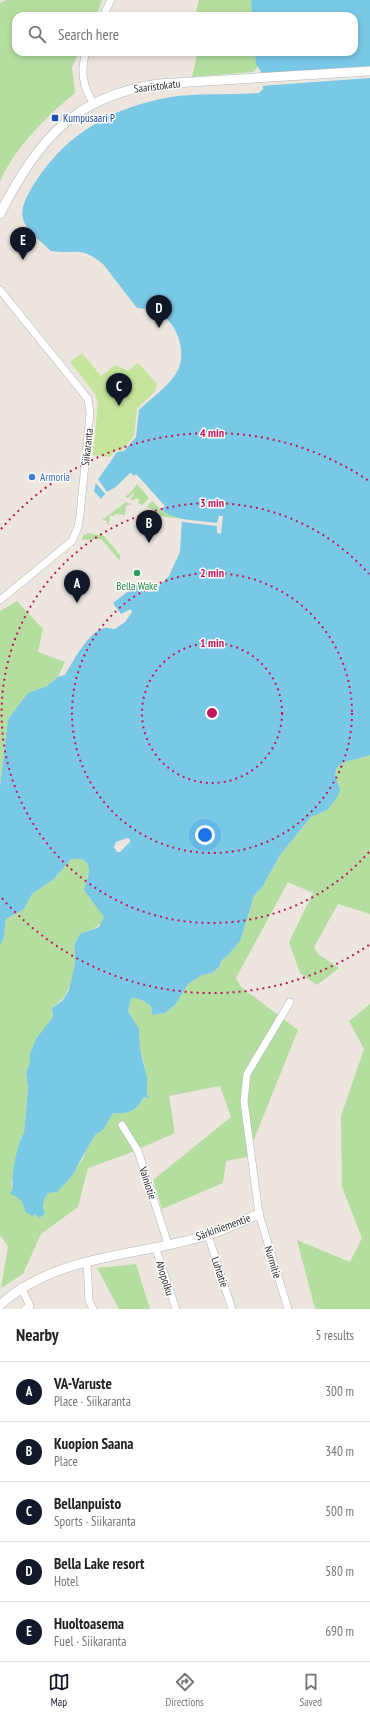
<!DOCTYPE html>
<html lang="en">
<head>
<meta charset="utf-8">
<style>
	body { margin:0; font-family:"PT Sans Narrow",sans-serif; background:#f2f2f2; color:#202124 }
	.you { position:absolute; left:205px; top:835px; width:14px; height:14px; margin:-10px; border:3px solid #fff; border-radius:50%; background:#1a73e8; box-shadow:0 0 0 6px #1a73e833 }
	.badge { display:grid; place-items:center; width:26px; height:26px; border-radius:50%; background:#111827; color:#fff; font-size:13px; font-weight:700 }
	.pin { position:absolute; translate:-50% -33px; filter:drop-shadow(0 1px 2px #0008) }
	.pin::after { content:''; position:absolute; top:21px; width:14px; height:12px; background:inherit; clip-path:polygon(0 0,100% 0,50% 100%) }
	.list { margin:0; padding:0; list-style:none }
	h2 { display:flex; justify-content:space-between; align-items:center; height:52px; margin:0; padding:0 16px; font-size:17px }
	h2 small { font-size:13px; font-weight:400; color:#757577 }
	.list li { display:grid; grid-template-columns:26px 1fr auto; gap:12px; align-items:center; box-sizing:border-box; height:60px; padding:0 16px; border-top:1px solid #e0e0e0 }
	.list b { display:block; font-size:15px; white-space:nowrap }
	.list p { margin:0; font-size:13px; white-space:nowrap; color:#757577 }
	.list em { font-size:13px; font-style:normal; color:#757577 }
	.icon { flex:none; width:22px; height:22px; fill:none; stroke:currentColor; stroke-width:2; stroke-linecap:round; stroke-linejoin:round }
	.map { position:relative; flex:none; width:370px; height:1309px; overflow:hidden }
	.search { position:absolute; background:#fff; box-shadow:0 2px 6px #0003; left:12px; right:12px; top:12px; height:44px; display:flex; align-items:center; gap:10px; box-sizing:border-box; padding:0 14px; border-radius:12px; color:#757577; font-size:15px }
	.sheet { height:352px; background:#fff }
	nav { display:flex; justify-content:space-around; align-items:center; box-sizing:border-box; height:56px; border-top:1px solid #e0e0e0; background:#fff; font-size:11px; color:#757577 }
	nav a { display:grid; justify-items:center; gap:2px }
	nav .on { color:#111827 }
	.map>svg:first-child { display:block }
</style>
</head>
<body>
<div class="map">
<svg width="370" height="1309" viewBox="0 0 370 1309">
	<rect width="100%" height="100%" fill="#ece6de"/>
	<g fill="#b4de9f">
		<path d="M6,0H102L96,16H16V52H79L72,67L75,93C47,116 14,148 0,182V3Z"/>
		<path d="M199,0H251L252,16H195Z"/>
		<path d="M196,52H255L257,68L253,72L192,77L196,59Z"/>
		<path d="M137,484L149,498L142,505L138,503L140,500L136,498L133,501L130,499L134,495L133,493L128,498L125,497L134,489V488Z"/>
		<path d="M152,501L160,509L182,519L160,516V514L147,506Z"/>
		<path d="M126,502L131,504L126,506L125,515L115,514L114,516L110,515L109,525L107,524V521L102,520Z"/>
		<path d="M87,533L104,536L120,555V561L101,539L82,540L83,535H86Z"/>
		<path d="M17,601L43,629L38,652L65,662L58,677L47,686L28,693L8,719L0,786V611Z"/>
		<path d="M370,755V914L338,904L314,947L318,954L339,968L317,985L300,973L289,942L313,893L288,882L236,978L241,987L298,1030L247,1157L226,1161L223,1183L162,1209L153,1180L231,1117L220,1086L169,1096L175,1133L127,1154L88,1168L78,1207L41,1234L23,1274L1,1288L8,1246L0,1235V945C6,937 4,928 6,919L24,909L32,894L54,879L71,859C96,856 89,875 84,890C88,895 103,912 104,917C104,930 80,928 74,945C73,948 75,956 75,960C75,979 68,997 52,1008L53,1017L30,1054V1063L26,1072L28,1088L24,1134L21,1137L11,1184L23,1203L42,1208L43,1201L48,1193L57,1192L83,1159L86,1150L96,1134L103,1130L113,1113C128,1115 136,1110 144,1097L148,1099L144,1063L140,1048L139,1029L128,1011V1004L131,998C140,998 144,1001 151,1006L152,1015L165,1013L176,1004L188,984L202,975L212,973L219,967L222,960L228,955L240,941L254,896L263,886L280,855L311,817L327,810L340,788C324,759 352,762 370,755Z"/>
		<path d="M370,1004V1309H315L297,1240L350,1262L362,1238L342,1187L341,1116L364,1049L349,1021Z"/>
		<path d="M136,1264L150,1309H119L97,1268Z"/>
	</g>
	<path fill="#c5e49c" d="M82,353L101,376L115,365L128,371L138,363L157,384L156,390L137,409L134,436L123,450L115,451L110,457L93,455L98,403L95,394L70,362Z"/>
	<path fill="#79c8e5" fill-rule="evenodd" d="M251,0H370V755C353,762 324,759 340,788L338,796L327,810L311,817L280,855L263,886L254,896L240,941L228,955L222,960L219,967L212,973L202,975L188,984L176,1004L165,1013L152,1015L151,1006C144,1001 140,998 131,998L128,1011L139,1029L140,1048L147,1078V1094L149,1099L144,1097C136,1111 128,1115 113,1113L103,1130L96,1134L86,1150L72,1176L57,1192L48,1193C43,1201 41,1205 45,1214L39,1218L35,1214L32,1216L25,1211C23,1201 20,1197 10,1194L13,1188C10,1180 18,1140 24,1133L28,1088L26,1072L30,1063V1054L36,1039L53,1017L52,1008L62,1001L69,990L75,963L74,945L80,934L99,927L104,917L84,890C89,875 96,856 71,859L54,879L32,894L24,909L6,919C4,928 6,937 0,945V786L8,719L28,693L47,686L58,677L65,675C72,663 90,629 105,628C108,627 112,629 115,629L125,622L132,612L131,609L121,614L113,603L139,583L148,590H155L169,576L180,552L182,519L167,514L161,509L164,506L137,475L134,477L130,473L116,487L107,492L101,499L94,491L96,482L117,452L124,451L136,437L139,410C151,398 170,386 178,370C187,351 177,323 159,313C153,309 144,309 137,308L103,264C79,245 77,255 51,251C21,224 12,218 36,181C68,132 114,107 171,97C198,93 231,95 259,93L263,89L261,72L256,64L255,52H354V16H252ZM127,838L130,839V842L120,852H117L114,847L116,842Z"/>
	<g fill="#ece6de">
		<path d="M370,66V78L260,86L259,74Z"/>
		<path d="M115,451L117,452L98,479L107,492L116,487L131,473L134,476L136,474L165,506L161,509L160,508L162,506L136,477L132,478L130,476L117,488L108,493L107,496L94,481Z"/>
		<path d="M219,516H223L221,534L217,533V526L182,522V519L217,523Z"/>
	</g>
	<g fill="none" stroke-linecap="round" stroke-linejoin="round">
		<defs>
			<g id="street">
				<path d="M103,16L111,0"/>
				<path d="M86,52C80,71 83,86 93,103"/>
				<path d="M0,290L88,399L90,413L80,515L78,527L72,541L0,600"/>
				<path d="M122,1125L138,1151L168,1244"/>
				<path d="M208,1235L232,1309"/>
				<path d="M155,1246L176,1309"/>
				<path d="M87,1262L89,1301L93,1309"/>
				<path d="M21,1287L30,1306L25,1309"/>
				<path d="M288,1309L259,1214L244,1101L247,1074L290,1002"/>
			</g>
			<g id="secondary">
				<path d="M0,214C36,142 74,96 158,84L370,71"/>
				<path d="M0,1305C58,1253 137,1257 208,1235C225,1230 242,1221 259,1214"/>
			</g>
		</defs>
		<use href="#street" stroke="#b2b4bd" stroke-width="8"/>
		<use href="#secondary" stroke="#b2b4bd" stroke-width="10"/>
		<use href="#street" stroke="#fff" stroke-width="7"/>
		<use href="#secondary" stroke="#fff" stroke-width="9"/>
	</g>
	<g fill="none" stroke="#c2185b" stroke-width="2" stroke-dasharray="2 4">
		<circle cx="212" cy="713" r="70"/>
		<circle cx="212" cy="713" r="140"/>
		<path d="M369 852A210 210 0 1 1 369 574"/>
		<path d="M369 945A280 280 0 0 1 1 897M1 529A280 280 0 0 1 369 481"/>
	</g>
	<rect fill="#1a4fb4" stroke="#fff" stroke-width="1.5" x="51" y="114" width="8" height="8" rx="2"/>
	<circle fill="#3f7fe0" stroke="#fff" stroke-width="1.5" cx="32" cy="477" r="4"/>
	<circle fill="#2e9e5b" stroke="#fff" stroke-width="1.5" cx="137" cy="573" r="4"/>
	<g text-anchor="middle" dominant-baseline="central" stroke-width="3" stroke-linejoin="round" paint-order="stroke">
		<g font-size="11" fill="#2b2b2b" stroke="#fff">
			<text transform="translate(157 86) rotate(-7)">Saaristokatu</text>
			<text transform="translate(87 447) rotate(-84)">Siikaranta</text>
			<text transform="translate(148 1183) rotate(72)">Vainiotie</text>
			<text transform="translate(223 1227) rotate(-20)">Särkiniementie</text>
			<text transform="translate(273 1262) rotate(73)">Nurmitie</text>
			<text transform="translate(220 1272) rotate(72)">Luhtatie</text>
			<text transform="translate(165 1278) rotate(72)">Ahopolku</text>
		</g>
		<g font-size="11" fill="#164399" stroke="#fff" text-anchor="start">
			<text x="63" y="118">Kumpusaari P</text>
		</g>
		<g font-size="11" fill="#366cbe" stroke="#fff" text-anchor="start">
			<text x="40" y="477">Armoria</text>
		</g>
		<g font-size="11" fill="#27864d" stroke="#fff">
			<text x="137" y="586">Bella Wake</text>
		</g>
	</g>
	<circle cx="212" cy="713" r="6" fill="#c2185b" stroke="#fff" stroke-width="2"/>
	<g font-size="12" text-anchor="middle" font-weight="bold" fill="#c2185b" stroke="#fff" stroke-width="3" stroke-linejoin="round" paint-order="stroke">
		<text x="212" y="437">4 min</text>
		<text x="212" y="507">3 min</text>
		<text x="212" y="577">2 min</text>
		<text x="212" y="647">1 min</text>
	</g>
</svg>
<div class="you"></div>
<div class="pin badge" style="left:77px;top:603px">A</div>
<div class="pin badge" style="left:149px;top:543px">B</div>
<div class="pin badge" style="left:119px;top:406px">C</div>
<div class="pin badge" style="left:159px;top:328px">D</div>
<div class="pin badge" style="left:23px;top:260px">E</div>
<div class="search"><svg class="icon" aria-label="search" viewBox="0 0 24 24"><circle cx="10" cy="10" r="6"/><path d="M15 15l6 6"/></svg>Search here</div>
</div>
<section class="sheet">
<h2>Nearby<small>5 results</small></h2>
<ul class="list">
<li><span class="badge">A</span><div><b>VA-Varuste</b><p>Place · Siikaranta</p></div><em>300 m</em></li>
<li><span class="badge">B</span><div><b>Kuopion Saana</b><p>Place</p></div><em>340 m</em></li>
<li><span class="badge">C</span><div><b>Bellanpuisto</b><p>Sports · Siikaranta</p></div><em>500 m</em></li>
<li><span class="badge">D</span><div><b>Bella Lake resort</b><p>Hotel</p></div><em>580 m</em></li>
<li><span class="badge">E</span><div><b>Huoltoasema</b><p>Fuel · Siikaranta</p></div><em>690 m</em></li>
</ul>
</section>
<nav>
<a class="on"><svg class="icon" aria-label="map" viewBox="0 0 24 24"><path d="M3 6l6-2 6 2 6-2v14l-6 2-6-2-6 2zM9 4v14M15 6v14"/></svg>Map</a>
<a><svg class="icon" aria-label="directions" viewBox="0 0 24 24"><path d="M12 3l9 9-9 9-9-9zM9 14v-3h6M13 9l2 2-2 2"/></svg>Directions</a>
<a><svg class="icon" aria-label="saved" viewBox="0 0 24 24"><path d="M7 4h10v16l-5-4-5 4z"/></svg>Saved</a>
</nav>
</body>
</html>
